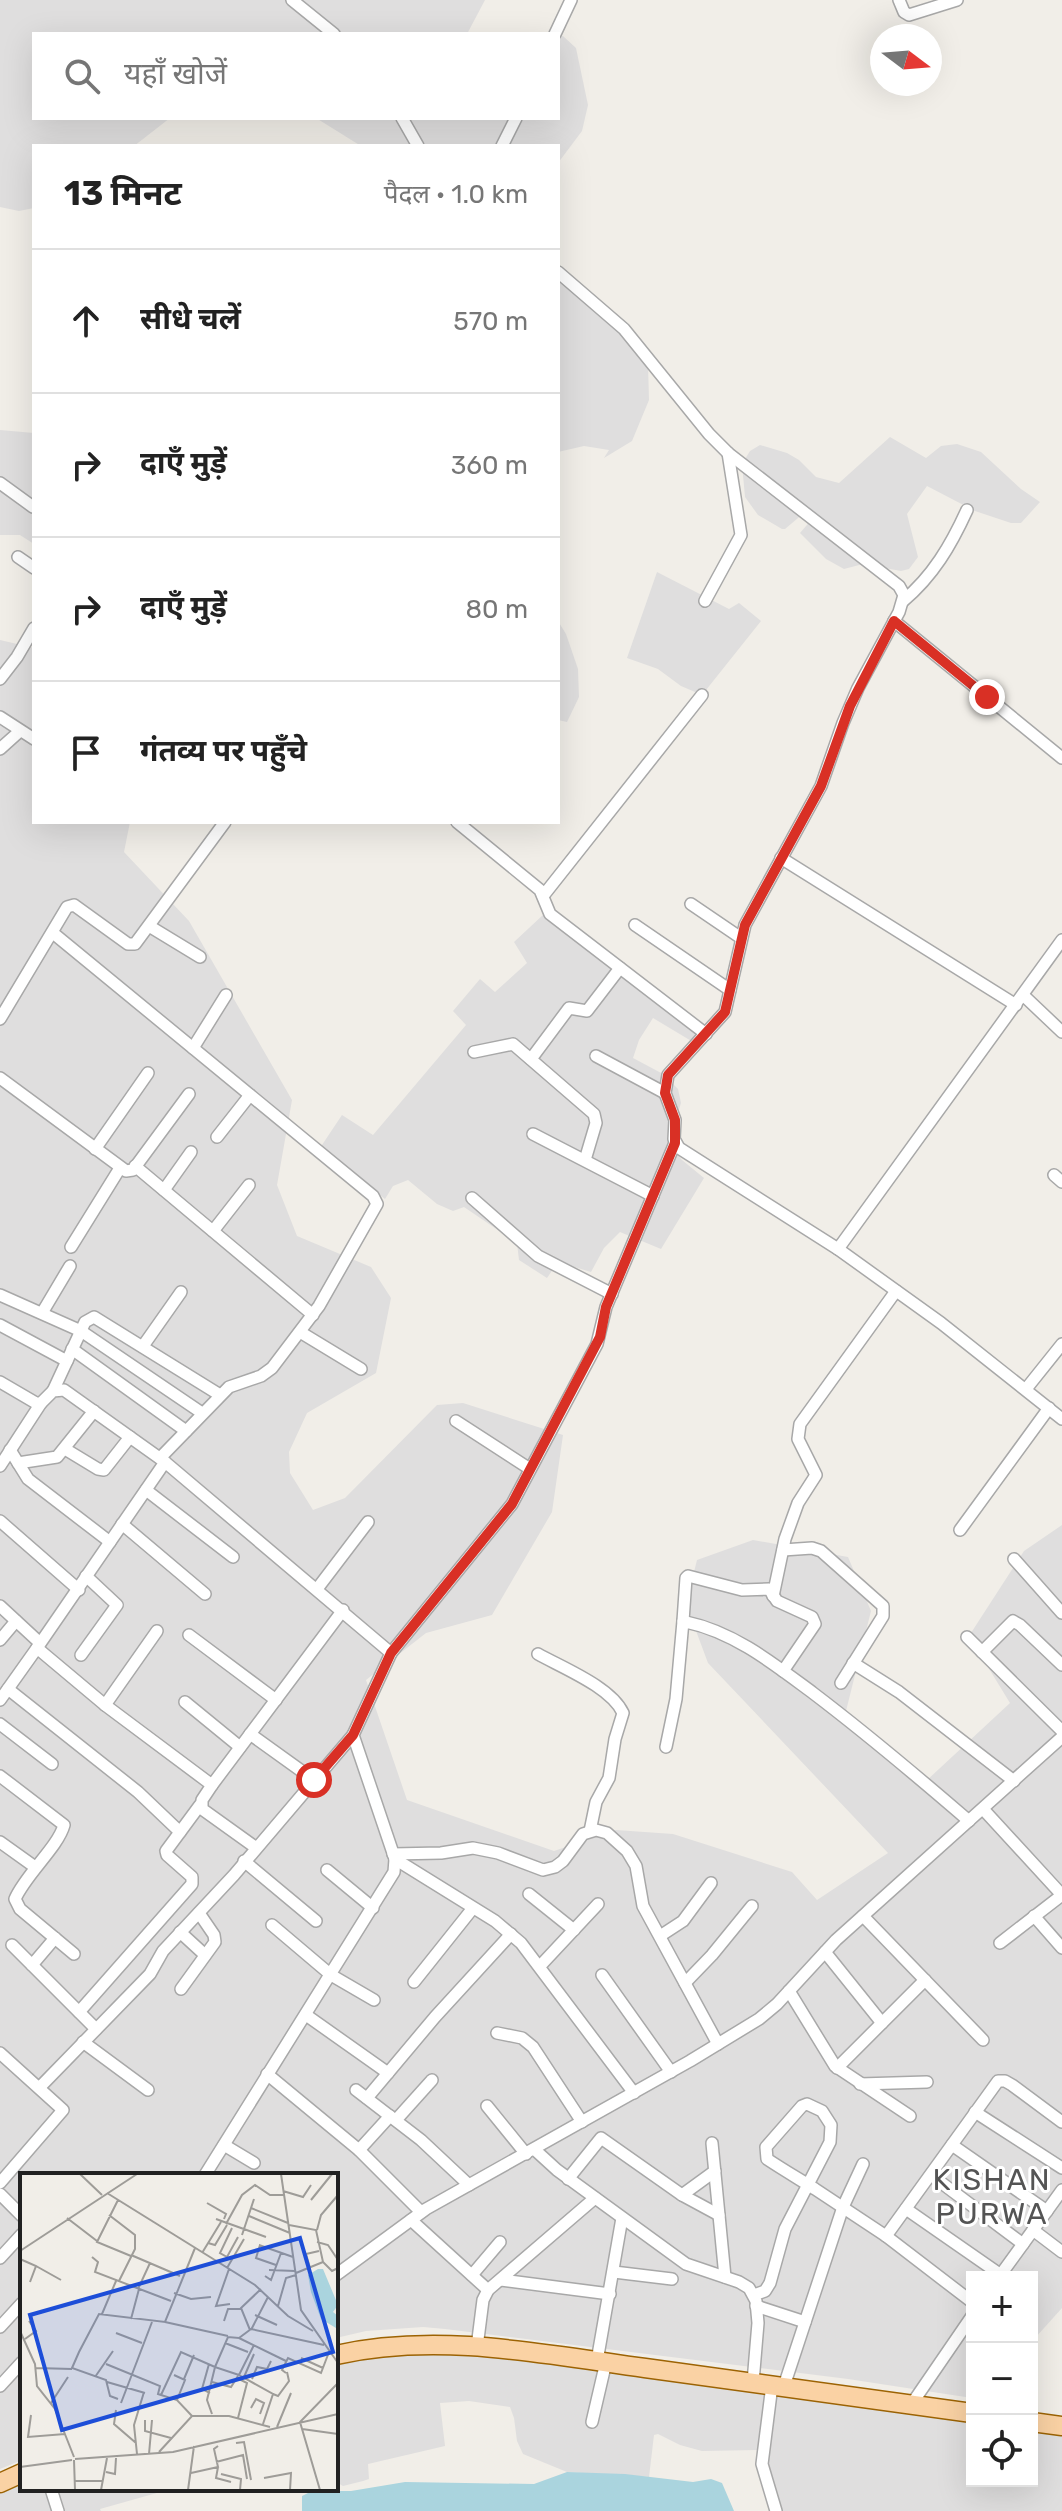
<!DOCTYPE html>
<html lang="hi">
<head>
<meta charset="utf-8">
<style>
	body { margin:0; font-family:Rubik,"Noto Sans Devanagari",sans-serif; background:#f6f6f6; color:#222 }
	.controls { position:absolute; right:24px; bottom:24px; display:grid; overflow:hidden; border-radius:0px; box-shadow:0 8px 32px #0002 }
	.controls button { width:72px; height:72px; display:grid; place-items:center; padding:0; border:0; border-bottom:2px solid #e0e0e0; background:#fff; color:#222; font:40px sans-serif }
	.compass { position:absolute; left:870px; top:24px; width:72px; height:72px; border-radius:50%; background:#fff; box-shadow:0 8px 32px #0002; rotate:106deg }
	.stop { position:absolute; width:24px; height:24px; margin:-18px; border:6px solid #d93025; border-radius:50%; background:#fff }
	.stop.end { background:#d93025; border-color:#fff; box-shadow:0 2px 8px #0008 }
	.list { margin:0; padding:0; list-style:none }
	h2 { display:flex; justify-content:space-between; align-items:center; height:104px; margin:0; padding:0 32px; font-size:34px }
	h2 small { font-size:26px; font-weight:400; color:#767676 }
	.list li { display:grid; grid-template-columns:52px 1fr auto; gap:24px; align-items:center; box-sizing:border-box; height:144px; padding:0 32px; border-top:2px solid #e0e0e0 }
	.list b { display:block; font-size:30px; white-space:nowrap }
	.list em { font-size:26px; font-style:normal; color:#767676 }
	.icon { flex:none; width:44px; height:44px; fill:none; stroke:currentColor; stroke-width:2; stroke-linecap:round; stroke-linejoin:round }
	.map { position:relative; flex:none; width:1062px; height:2511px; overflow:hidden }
	.search { position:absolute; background:#fff; box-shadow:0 8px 32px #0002; left:32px; top:32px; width:528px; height:88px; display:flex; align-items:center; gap:20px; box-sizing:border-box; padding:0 28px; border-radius:0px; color:#767676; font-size:30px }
	.panel { position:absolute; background:#fff; box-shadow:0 8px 32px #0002; left:32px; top:144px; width:528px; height:680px; border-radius:0px }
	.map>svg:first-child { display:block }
</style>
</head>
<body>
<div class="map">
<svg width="1062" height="2511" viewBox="0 0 1062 2511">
	<rect width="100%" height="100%" fill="#f1eee8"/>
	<g fill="#dfdede">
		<path d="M0,0H485L467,34H34V118H170L134,146H34V208L19,211L0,207Z"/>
		<path d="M563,36L576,48L588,105L582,131L558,163V146H361L316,118H558V38Z"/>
		<path d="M558,278L619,324L648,364L649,400L632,441L604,458L609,450L584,446L558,452Z"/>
		<path d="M0,430L34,433V544L20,535H0Z"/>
		<path d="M890,437L926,458L941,446L957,444L981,452L1021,489L1040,502L1021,523H1011L975,511L927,486L907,514L918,557L909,569L901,571L863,564L844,569L826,559L800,533L812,519L804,513L785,529H782L758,515L745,497L742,464L750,451L760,445L787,453L799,460L816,477L839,483Z"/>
		<path d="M657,572L729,609L739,603L761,621L702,695L681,686L658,669L627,658Z"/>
		<path d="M558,621L566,634L578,669L579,697L567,722L558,720Z"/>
		<path d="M0,640L34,648V822H130L124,852L189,921L292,1100L277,1185L297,1236L371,1267L391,1298L376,1373L307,1413L289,1452L290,1473L313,1510L345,1498L437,1405L463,1403L563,1435L552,1512L492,1615L426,1633L366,1680L407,1800L554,1851L616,1830L673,1834L792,1872L817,1900L888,1853L708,1663L686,1604L697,1560L753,1540L848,1557L871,1611L846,1711L925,1782L1010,1703L969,1636L1024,1551L1062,1525V2308L1036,2337L1037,2353L1032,2370V2277H972V2398L848,2379L445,2329L423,2327L366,2331L336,2338V2175H22V2460L0,2469Z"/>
		<path d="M544,914L701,1030L693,1042L653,1018L639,1040L633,1058L663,1074L678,1089L681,1103L668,1144L682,1160L704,1178L661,1249L620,1232L604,1248L591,1272L558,1262L547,1278L519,1260L517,1243L464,1207L453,1211L437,1204L408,1180L393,1186L385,1199L320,1148L342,1115L373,1135L466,1025L453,1011L480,979L495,992L527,963L514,942Z"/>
		<path d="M450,2347L972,2418V2481H1032V2427L1062,2432V2511H781L767,2458L758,2450L702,2451L680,2445L658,2434L654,2435L649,2477L567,2472L523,2454L517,2441L514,2418L510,2407L469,2401L440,2403L445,2446L368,2464L369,2479L363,2481L343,2486L336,2482V2358Z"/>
		<path d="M22,2476V2489H171L100,2509L101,2511H0V2486Z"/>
	</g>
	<path fill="#aad4de" d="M567,2472L625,2474L693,2482L711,2479L722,2483L734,2511H302V2496L312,2491H351L405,2482L534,2484Z"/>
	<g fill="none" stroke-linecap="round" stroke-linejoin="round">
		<defs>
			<g id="street">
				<path d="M292,0L334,34"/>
				<path d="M899,0L904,12L909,15L957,0"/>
				<path d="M555,34L571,0"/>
				<path d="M402,118L418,146"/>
				<path d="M502,146L516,118"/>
				<path d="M558,272L624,329L709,434L728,453L899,586L904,595L899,612L858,688L843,723L821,786L745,925L725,1012L668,1075L665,1093L675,1120L674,1139L679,1148L838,1249L941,1323L1062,1419"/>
				<path d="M0,483L33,507"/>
				<path d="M18,557L34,568"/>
				<path d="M705,601L741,535L728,453"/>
				<path d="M903,601C933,576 951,545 967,510"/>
				<path d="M894,621L1062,758"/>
				<path d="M0,679L17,657L34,628"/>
				<path d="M0,717L34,739"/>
				<path d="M0,749L20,731"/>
				<path d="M457,822L540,890L550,914L706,1034"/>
				<path d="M781,858L1016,1005"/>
				<path d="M543,896L702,695"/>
				<path d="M691,904L741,938"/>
				<path d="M635,925L730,990"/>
				<path d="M149,926L200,957"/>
				<path d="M53,933L373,1196L377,1204L319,1306L272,1368L261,1376L229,1387L160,1458"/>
				<path d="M1023,995L1062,1032"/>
				<path d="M0,1019L67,907L74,905L128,944H135L225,822"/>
				<path d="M193,1048L226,995"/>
				<path d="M474,1052L513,1044L594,1114L596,1123L585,1160"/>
				<path d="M596,1056L665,1093"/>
				<path d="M531,1059L569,1008L587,1011L620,968"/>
				<path d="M0,1078L126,1171L133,1170L189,1094"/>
				<path d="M533,1134L653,1196"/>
				<path d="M217,1137L250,1095"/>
				<path d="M95,1149L148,1073"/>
				<path d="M135,1166L313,1315"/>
				<path d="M1054,1175L1062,1182"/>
				<path d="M164,1190L191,1152"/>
				<path d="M472,1198L538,1256L612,1294"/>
				<path d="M213,1231L249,1185"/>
				<path d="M71,1247L120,1168"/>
				<path d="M838,1249L1062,940"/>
				<path d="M0,1295L81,1331L202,1413"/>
				<path d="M42,1313L70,1266"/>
				<path d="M0,1325L67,1361"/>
				<path d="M300,1332L361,1369"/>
				<path d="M143,1346L181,1292"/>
				<path d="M72,1349L186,1431"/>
				<path d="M0,1382L36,1403H41L53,1391L64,1390L165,1462L37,1648L105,1705L212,1785L202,1800V1809L255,1847"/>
				<path d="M1026,1389L1062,1344"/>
				<path d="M53,1391L85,1322L94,1317L220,1395"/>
				<path d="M456,1421L530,1469"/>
				<path d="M65,1449L98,1469L104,1470L130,1437"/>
				<path d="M10,1450L28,1479L110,1542"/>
				<path d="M165,1462L391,1653L353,1735L395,1859L394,1872L205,2175"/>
				<path d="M18,1463L57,1457L94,1411"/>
				<path d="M0,1466L41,1403"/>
				<path d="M146,1490L233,1557"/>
				<path d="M0,1521L79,1590"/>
				<path d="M122,1524L205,1594"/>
				<path d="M960,1530L1049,1408"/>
				<path d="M783,1550L812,1548L821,1551L883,1606V1616L841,1683"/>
				<path d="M1014,1559L1062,1613"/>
				<path d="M317,1589L368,1522"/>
				<path d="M773,1596L785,1539L798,1503L816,1475L798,1439L800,1424L896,1291"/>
				<path d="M0,1606L40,1643"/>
				<path d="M683,1621L686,1578L688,1576L742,1590L769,1589L777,1601L812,1617L815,1624L783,1671"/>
				<path d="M189,1635L276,1700"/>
				<path d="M967,1637L1062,1731"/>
				<path d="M0,1640L16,1621"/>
				<path d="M982,1652L1013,1621L1020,1625L1062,1665"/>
				<path d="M391,1653L512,1504L597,1344L606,1307L675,1143"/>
				<path d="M538,1654C563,1668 611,1687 623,1713L615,1739L609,1778L596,1802L590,1831"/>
				<path d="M81,1655L117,1605L86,1576"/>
				<path d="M853,1663L899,1692L1014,1781"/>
				<path d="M8,1689L138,1792L180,1832"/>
				<path d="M0,1700L37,1648"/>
				<path d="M185,1702L240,1747"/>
				<path d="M105,1705L157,1631"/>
				<path d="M0,1724L52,1764"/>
				<path d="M250,1734L314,1780"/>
				<path d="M666,1747L676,1699L683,1621L686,1622C734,1632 774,1664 813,1693C867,1734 918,1777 969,1821"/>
				<path d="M0,1776L64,1825C58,1847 26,1874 15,1899L20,1909L74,1954"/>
				<path d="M212,1785L343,1610"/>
				<path d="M983,1809L1062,1895L1000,1943"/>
				<path d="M0,1842L35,1867"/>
				<path d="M393,1854L441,1853L473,1848L498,1853L543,1870L555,1867L563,1861L583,1834L596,1830L607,1833L627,1851L636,1866L643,1906L718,2044"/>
				<path d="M395,1859L495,1921L521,1943L634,2093"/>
				<path d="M244,1861L316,1921"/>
				<path d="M327,1870L373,1908"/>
				<path d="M529,1894L574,1930"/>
				<path d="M863,1916L983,2040"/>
				<path d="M1034,1916L1062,1948"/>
				<path d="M272,1925L331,1975L374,2000"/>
				<path d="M180,1932L205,1955"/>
				<path d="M660,1936L683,1921L711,1883"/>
				<path d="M12,1945L96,2029"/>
				<path d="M825,1952L882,2023"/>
				<path d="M32,1965L55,1938"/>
				<path d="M540,1966L598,1904"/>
				<path d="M602,1975L671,2072"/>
				<path d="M414,1982L473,1908"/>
				<path d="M685,1983L712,1955L752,1906"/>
				<path d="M181,1989L215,1942L214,1935L199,1913"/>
				<path d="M789,1991L835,2066L910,2116"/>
				<path d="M79,2012L192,1884V1877L167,1855L166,1851L200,1805"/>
				<path d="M306,2015L388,2073"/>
				<path d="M497,2033L522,2038L533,2047L582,2122"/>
				<path d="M83,2042L148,2090"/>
				<path d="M0,2053L63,2110L0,2183"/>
				<path d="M837,2068L925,1980"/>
				<path d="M267,2074L359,2150L421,2212"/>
				<path d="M860,2084L927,2082"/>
				<path d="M40,2087L150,1974L163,1951L234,1875L353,1735"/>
				<path d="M356,2090L421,2140L469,2185"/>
				<path d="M367,2098L435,2017L511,1934"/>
				<path d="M487,2106L526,2154"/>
				<path d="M975,2112L1062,2168"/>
				<path d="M396,2120L432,2080"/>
				<path d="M712,2143L725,2277"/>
				<path d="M224,2145L254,2163"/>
				<path d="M952,2145L1047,2211"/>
				<path d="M534,2149L557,2170L686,2264L739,2282L749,2288L756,2301L758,2323L753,2382"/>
				<path d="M359,2150L390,2116"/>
				<path d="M931,2175L1023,2244"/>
				<path d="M568,2179L601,2138L682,2195L719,2215"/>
				<path d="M0,2194L22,2216"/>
				<path d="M682,2195L715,2171"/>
				<path d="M906,2209L1001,2275"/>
				<path d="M411,2220L488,2290"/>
				<path d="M1033,2230L1062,2252"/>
				<path d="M886,2236L998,2081H1005L1012,2085L1062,2122"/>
				<path d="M0,2258L22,2234"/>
				<path d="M614,2272L672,2279"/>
				<path d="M336,2275L426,2209L690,2061L759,2019L777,2004L836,1940L1062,1737"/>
				<path d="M472,2275L500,2242"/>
				<path d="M999,2277L1062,2190"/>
				<path d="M501,2280L610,2294"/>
				<path d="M754,2295L765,2291L770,2283L785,2229L830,2142L831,2125L822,2111L807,2104L802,2106L766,2147L767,2159C782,2169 799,2179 815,2189L886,2236L972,2302"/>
				<path d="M756,2306L805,2322"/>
				<path d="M0,2327L22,2303"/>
				<path d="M477,2347L483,2300L488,2290L595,2198"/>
				<path d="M597,2361L622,2218"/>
				<path d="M772,2385L762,2464L776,2511"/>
				<path d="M0,2386L22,2362"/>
				<path d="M784,2386L843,2207L863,2164"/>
				<path d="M911,2405L972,2316"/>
				<path d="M592,2422L606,2362"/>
				<path d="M51,2489L58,2511"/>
			</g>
			<g id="primary">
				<path d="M336,2355C437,2332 544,2354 645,2368C754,2383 863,2398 972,2413"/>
				<path d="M1032,2422L1062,2426"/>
				<path d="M0,2483L22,2473"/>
			</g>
		</defs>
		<use href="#street" stroke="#a8a8a8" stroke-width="14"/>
		<use href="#primary" stroke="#9c6303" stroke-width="21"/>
		<use href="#street" stroke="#fff" stroke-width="11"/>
		<use href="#primary" stroke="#fad2a4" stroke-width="18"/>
	</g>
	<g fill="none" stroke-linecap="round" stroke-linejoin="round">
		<path stroke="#d93025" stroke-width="10" d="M314,1780L353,1735L391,1653L512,1504L600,1337L606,1307L675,1143V1120L665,1093L668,1075L725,1012L745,925L821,786L850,706L894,621L987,697"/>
	</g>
	<g text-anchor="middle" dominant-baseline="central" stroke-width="6" stroke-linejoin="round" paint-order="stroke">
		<g font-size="30" letter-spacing="2" fill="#545454" stroke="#fff">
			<text x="992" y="2180">KISHAN<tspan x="992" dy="34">PURWA</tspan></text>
		</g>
	</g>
	<g transform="translate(20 2173)">
		<rect width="318" height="318" fill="#f1eee8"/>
		<path d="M298,96H303L318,132L313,139L318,143V162L316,155L301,146L291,119L288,102Z" fill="#aad4de"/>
		<path fill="none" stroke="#9e9c98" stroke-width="2" d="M60,1L82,22M261,1L281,137L318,190M263,18L283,24L291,12M87,20L235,112L268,143L293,158M98,27L77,69L111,83M291,27L312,1M187,30L206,41L204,46M231,35L268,50M89,42L115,62V76L99,108M229,43L270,60M47,45L77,68M196,46L246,64M206,51L222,22L235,12L250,22H264M269,52L296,57L303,89L312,98L318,95M212,55L200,80L207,84L218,64M297,57L301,42L318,22M222,62L234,26M297,69L308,72L318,87M188,70L195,72L207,52M239,72L273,84M240,72L236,85L256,92M0,78L117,1M182,80L201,49M111,82L160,103M72,84L78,89L75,99L151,128M0,86L16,93L10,109M16,93L41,107M207,95L224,66M290,95L286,81L299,78M209,96L196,133L210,131M249,97L275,98M276,100L303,89M245,103L251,107L261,80M118,116L130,90M154,120L171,126L191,124M258,133L266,105L276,102M82,141L96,108M235,142L257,152M111,146L119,116M204,148L208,136H222M145,149L208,163M230,157L221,135L241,116M231,157L248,124M0,158L15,191L17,213L35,236L54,284M96,160L122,170M219,165L266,188M5,166L16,158L9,148M205,170L228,179M281,185L303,195M86,191L140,213L138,221L157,227L172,243M189,191L182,216L190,220M195,194L208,164L219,165L231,156L304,172M16,195L52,196M266,200L262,197L268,185L301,200L309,179M154,202L165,207L157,227M219,202L253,221L243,251M75,204L93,178M224,204L234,181M217,205L227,210L218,245M164,206L174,182M232,206L237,194L247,196L251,188M87,209L125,220M192,209L211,214L218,203M253,221L258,223L269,208L267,199M141,222L161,179L195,194M98,226L90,223L86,207L52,195L59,179L79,141L145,149L175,75M31,230L48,204M101,230L132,149M231,235L236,226L244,230L240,241M96,237L94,251L116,270M192,241L187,227L195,194L219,202L234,172M11,242L8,264L45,261M125,247V258L151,265M257,254L271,220M282,256L318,261M216,270L224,269L231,307M139,279L172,243H209L250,254M117,281L114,252L124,219M129,281L132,247M55,286L153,279L318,241M54,287L55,317M196,289L223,282L227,306M0,294L52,287M198,294L196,305L211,309M86,299L95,301L96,285M171,300L198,294L194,276L198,273M201,301L221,306L220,317M244,305L271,300L270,317M55,308H83M81,317L87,285M168,317L174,273M300,317L280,249L318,210"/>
		<path fill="#1d4ed8" fill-opacity="0.15" stroke="#1d4ed8" stroke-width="4" d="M280,65L313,179L42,257L10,142Z"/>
		<rect width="318" height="318" fill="none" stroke="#212121" stroke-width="4"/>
	</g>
</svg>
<div class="controls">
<button>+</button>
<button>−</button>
<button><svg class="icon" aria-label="locate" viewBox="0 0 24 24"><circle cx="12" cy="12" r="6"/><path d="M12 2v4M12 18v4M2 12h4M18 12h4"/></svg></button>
</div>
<svg class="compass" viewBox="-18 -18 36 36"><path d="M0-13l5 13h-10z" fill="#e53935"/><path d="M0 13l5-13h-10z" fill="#767676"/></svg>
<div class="stop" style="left:314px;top:1780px"></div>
<div class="stop end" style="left:987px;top:697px"></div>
<div class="search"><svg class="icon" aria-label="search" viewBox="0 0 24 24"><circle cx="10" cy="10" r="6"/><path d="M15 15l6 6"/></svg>यहाँ खोजें</div>
<section class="panel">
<h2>13 मिनट<small>पैदल · 1.0 km</small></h2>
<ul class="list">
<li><svg class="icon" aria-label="ahead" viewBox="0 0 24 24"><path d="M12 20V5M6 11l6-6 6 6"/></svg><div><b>सीधे चलें</b></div><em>570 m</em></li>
<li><svg class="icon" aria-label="right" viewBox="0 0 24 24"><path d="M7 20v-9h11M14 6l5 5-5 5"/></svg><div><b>दाएँ मुड़ें</b></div><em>360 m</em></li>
<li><svg class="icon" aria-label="right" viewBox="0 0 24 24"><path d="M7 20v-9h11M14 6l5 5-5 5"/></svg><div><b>दाएँ मुड़ें</b></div><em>80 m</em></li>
<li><svg class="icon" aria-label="arrive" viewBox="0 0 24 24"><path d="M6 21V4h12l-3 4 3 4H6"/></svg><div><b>गंतव्य पर पहुँचे</b></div></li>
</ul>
</section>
</div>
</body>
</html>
